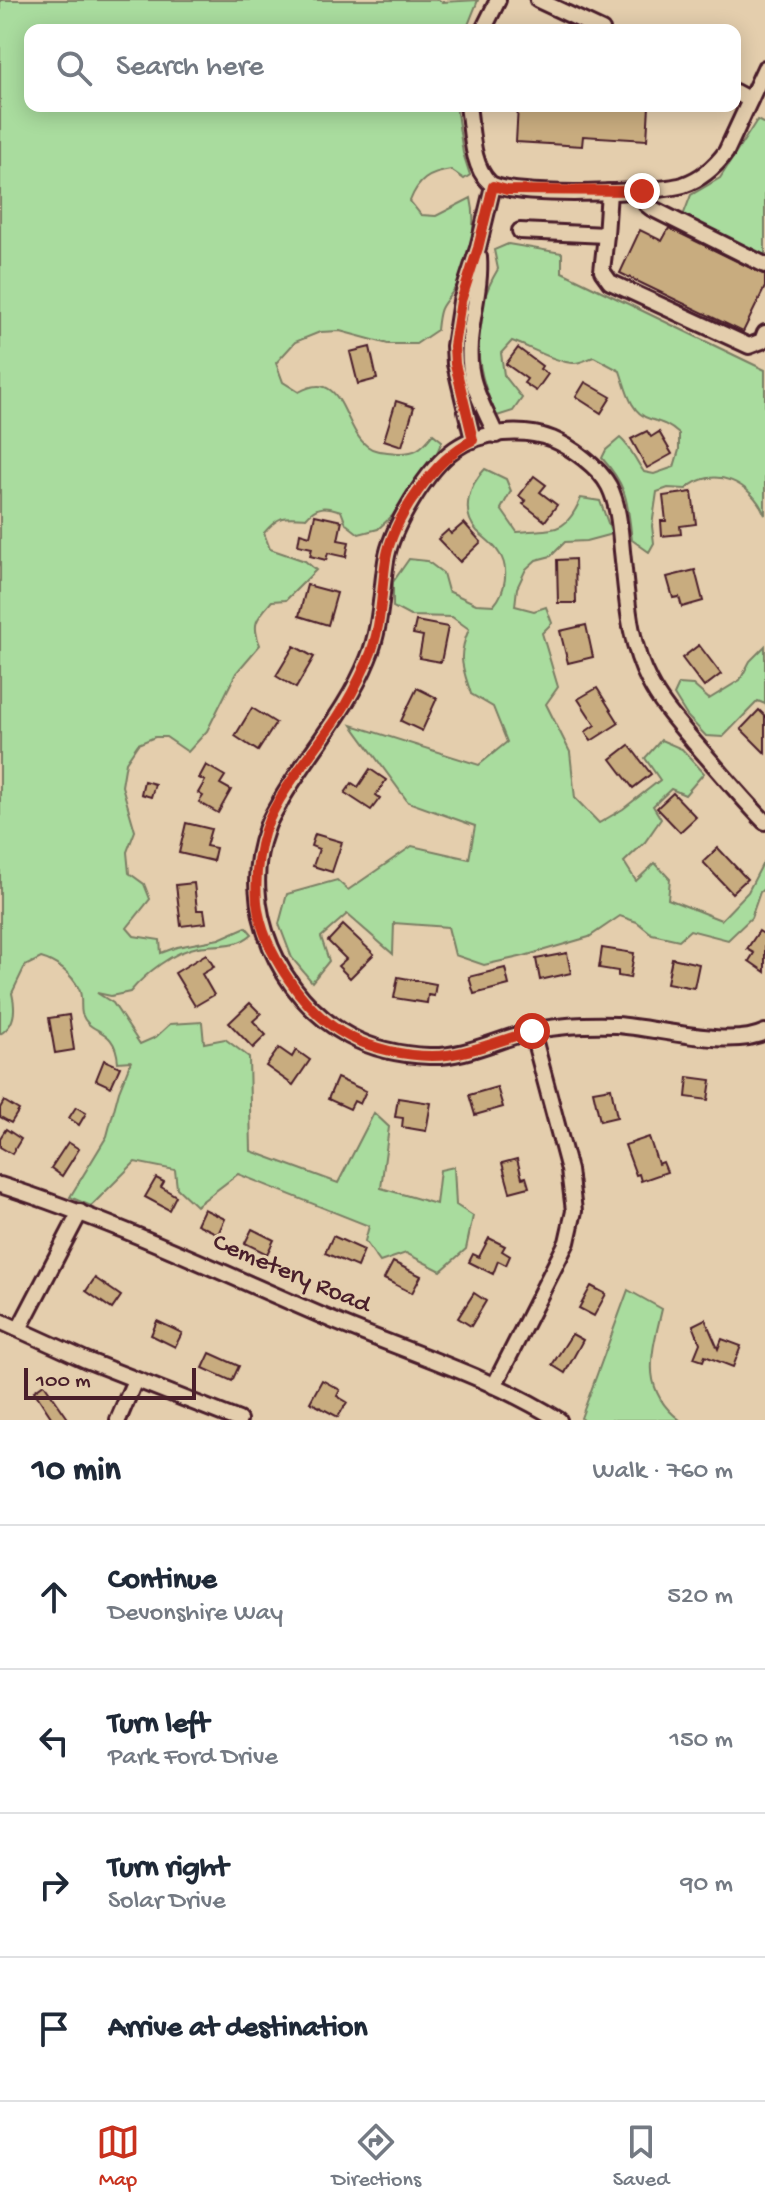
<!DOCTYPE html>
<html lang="en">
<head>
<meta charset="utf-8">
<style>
	body { margin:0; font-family:"Gochi Hand",sans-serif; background:#f6f6f7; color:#1f2937 }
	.scale { position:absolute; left:24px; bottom:20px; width:172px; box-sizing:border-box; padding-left:8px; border:4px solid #4a1f2b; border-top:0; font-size:22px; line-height:28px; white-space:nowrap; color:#4a1f2b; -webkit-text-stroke:6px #e4cead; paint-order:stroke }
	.stop { position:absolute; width:24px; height:24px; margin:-18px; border:6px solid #c8321e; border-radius:50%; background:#fff }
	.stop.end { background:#c8321e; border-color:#fff; box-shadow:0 2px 8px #0008 }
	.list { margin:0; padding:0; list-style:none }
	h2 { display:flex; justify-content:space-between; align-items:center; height:104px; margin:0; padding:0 32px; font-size:34px }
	h2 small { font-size:26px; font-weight:400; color:#747a83 }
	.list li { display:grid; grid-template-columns:52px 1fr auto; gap:24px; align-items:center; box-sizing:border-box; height:144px; padding:0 32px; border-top:2px solid #e0e1e3 }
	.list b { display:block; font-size:30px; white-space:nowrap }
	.list p { margin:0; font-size:26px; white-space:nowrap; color:#747a83 }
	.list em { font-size:26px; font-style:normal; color:#747a83 }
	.icon { flex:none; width:44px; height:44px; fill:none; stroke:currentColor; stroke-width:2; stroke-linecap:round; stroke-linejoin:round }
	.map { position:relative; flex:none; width:765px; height:1420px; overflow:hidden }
	.search { position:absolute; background:#fff; box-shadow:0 4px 20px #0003; left:24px; right:24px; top:24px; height:88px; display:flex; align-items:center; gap:20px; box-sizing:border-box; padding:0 28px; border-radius:16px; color:#747a83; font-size:30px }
	.sheet { height:680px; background:#fff }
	nav { display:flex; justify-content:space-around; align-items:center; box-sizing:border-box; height:112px; border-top:2px solid #e0e1e3; background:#fff; font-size:22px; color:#747a83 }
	nav a { display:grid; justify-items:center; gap:4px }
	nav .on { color:#c8321e }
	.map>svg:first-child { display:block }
</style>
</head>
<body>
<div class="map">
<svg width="765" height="1420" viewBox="0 0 765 1420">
	<rect width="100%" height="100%" fill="#e4cead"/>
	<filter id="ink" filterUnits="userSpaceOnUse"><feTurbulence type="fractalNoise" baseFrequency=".0125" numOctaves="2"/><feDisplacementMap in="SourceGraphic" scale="16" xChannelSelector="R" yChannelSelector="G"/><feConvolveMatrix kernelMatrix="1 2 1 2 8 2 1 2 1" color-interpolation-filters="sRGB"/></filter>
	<g filter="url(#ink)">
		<g fill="#a9dc9e" stroke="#7a7e64" stroke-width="2">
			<path d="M0,0H439L442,2L478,0L466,30H30V106H456L463,153L470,175L464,179L451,170C429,173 418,180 410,201L421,215L436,216L471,198C477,224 471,261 457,285C443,308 440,300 437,330L416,344H388L340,331L320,332L295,342L276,363L283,382L299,392C344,367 342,427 367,446C376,453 386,451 397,453C416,454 422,448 433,434L442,441L431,467L412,487L392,516L378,529L359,534L346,524L341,511C325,506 317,505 306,518C284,516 279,515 264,533L270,549L305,561L316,570L286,600L272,601C257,618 251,623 260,645L236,673L207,731L188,752L166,737H155L138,744L126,762L122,786L135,831L127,852L129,873L144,884L150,899L127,928L134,936L160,940L161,953L177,947L219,939L246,927L252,934C237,948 217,944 198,947C172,952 146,973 130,992L111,996L97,993L113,1003L140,1044L156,1037L170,1024L202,1022L204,1043L225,1039L249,1057L251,1151L338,1183L374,1113L389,1127L381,1188L436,1204L440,1170L454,1167L456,1205L473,1216L466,1249L441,1271L406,1253L380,1262L365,1241L369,1226L238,1174L196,1206L177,1188L175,1170L135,1162L91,1206L70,1197L107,1136L119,1091L131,1061L118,1062C115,1025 90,1036 82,1014C80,1006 83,997 79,989C72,974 56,962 41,958L25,966L12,993C16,1009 16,1025 0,1034Z"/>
			<path d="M757,120L765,124V259L683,216L691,195L720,178Z"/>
			<path d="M508,244L562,253V272L765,370V515C752,483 714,464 686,489L668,488L657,492L652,526L654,543L649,552L632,540C627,502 629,489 602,458L606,450L620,438C631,447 635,460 644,472L654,474L674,467L679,450V434C669,425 663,423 650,419C630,413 626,388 620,371L594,357C588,359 580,363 575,363C559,364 528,346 512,341L501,353L504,375L522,398L513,411L497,416C473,366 469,317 498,269L494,250Z"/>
			<path d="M485,469L506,479L511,491L501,509L517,532C554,528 565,536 581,498L600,501L612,534L586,541L565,542L551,556L536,560L526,569L517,588L515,606L534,611L546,607L552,623L542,633L558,687L546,704L570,752L575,798L599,823L623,809L660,780L645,758L661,740L682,749L704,773L685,795L671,789L653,806L661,819L645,842L624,862L636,881L655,863L670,879L668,899L721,920L748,892L765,859V888L760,892L751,918L728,940L690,930L679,940L652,934L637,922L620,916L589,937L524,956L484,965L455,955L448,927L394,923L393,954L347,914L321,937L329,961L312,982L292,958L279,924L287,894L337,880L348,890L412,846L469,859L475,826L408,802L352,725L479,765L507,742L493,707L471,694C462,665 457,658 469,629L452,617L410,616L393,607V582L409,559L427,561L443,573L448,591L476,604L494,605C505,593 510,568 499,553C494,544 484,538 477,531C460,512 469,485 485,469Z"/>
			<path d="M765,646V704L758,701L723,737L706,736L687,716L674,695L679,684L693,685L709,699L740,680L750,661Z"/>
			<path d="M628,1290L662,1309C652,1352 639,1389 680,1420H584L581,1418Z"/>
		</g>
		<g fill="#c8ac7f" stroke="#4a1f2b" stroke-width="2">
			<path d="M518,106H649L647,140L583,136L582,146L516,142Z"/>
			<path d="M669,228L765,275V287L743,332L620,273L640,230L662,241Z"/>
			<path d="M370,347L377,379L358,384L350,352Z"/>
			<path d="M518,348L542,366L540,369L548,374L536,391L524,383L527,379L506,364Z"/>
			<path d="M585,382L611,397L601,413L576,397Z"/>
			<path d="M396,401L414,407L402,446L384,440Z"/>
			<path d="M647,431L651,437L659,432L672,454L647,468L631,439Z"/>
			<path d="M534,476L546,485L540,492L557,505L545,521L523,504L526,501L519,496Z"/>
			<path d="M692,492L696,524L680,526L681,534L662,536L661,521H666L663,496Z"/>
			<path d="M315,515L342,521L338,540L349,542L346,557L328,553L326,560L310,556L312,548L298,545L300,533L310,536Z"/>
			<path d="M464,523L481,542L460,562L438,539L448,530L451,534Z"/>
			<path d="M575,559L576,603H558L557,560Z"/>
			<path d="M695,570L703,601L682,607L679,597L673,598L667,577Z"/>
			<path d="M307,585L337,593L328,625L299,616Z"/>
			<path d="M416,621L448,627L441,662L419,658L423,636L413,634Z"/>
			<path d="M586,625L593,657L568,663L560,631Z"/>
			<path d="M699,645L721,674L704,687L682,658Z"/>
			<path d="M294,646L314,657L296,688L276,676Z"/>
			<path d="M417,688L437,698L422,731L401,721Z"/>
			<path d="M597,688L619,723L591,741L585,732L595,725L578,699Z"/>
			<path d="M252,708L276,723L258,751L235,736Z"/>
			<path d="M759,710L765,716V753L741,729Z"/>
			<path d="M629,745L651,774L633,788L611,759Z"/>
			<path d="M206,765L225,776L220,784L231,790L218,813L199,802L203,796L198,793L205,781L199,778Z"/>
			<path d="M370,769L386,780L376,795L380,798L371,810L345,793L352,783L358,787Z"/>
			<path d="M144,781L155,784L151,797L141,794Z"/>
			<path d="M673,793L696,817L680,832L657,808Z"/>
			<path d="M186,823L211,829L206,846L216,848L213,861L179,853Z"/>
			<path d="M315,834L342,842L332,872L313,866L319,849L311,846Z"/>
			<path d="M718,848L747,879L732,893L703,862Z"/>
			<path d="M194,883L197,910H204L206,923L181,926L176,885Z"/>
			<path d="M343,925L374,954L350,978L338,966L346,959L328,941Z"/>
			<path d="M759,931L765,935V972L749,961L754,953L747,949Z"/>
			<path d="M602,948L634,953L630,978L618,976V971L599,968Z"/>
			<path d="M567,953L571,973L540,980L536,959Z"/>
			<path d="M206,954L214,967L202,974L214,995L195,1006L175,973Z"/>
			<path d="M672,958L699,964L694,988L667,983Z"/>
			<path d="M505,968L509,985L474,994L469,977Z"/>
			<path d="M398,977L436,984L434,996L428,995L427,1003L394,998Z"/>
			<path d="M250,1003L261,1014L253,1021L266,1035L253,1048L229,1023Z"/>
			<path d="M69,1015L74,1050L55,1053L49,1018Z"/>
			<path d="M279,1048L292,1057L296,1050L310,1060L293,1085L266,1066Z"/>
			<path d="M104,1060L120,1067L111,1087L96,1080Z"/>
			<path d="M688,1077L711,1080L708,1100L686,1097Z"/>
			<path d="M337,1078L366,1091L360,1104L354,1101L350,1109L328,1099Z"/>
			<path d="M497,1087L503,1107L475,1115L469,1095Z"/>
			<path d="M611,1088L617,1117L600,1121L593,1091Z"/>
			<path d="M398,1098L431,1103L426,1131L402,1127L403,1118L395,1117Z"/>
			<path d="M4,1101L19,1110L11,1123L0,1117V1108Z"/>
			<path d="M76,1107L86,1113L79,1125L69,1118Z"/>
			<path d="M6,1129L21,1139L12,1154L0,1147V1138Z"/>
			<path d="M649,1137L658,1164L663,1162L667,1172L641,1181L639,1174L636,1175L625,1145Z"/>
			<path d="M68,1142L79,1149L62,1176L51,1168Z"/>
			<path d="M517,1159L522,1178L526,1177L529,1187L510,1192L502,1163Z"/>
			<path d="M156,1178L164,1182L161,1187L176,1196L169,1210L145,1197Z"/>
			<path d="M204,1209L225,1219L218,1234L197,1224Z"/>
			<path d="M252,1229L274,1240L267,1254L245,1243Z"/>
			<path d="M333,1236L364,1250L357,1267L325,1253Z"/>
			<path d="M489,1238L505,1246L502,1251L510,1256L506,1265L498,1261L493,1274L469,1262L473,1254L479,1257Z"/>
			<path d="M393,1262L421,1276L412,1293L384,1279Z"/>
			<path d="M95,1278L121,1296L112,1309L86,1291Z"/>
			<path d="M591,1286L606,1294L594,1316L579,1308Z"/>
			<path d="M474,1293L486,1301L471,1326L458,1318Z"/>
			<path d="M705,1319L718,1349L722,1339L741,1346L733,1367L705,1356L703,1361L694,1358L700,1343L693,1325Z"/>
			<path d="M157,1321L182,1333L175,1347L151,1335Z"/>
			<path d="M572,1334L583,1340L565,1373L552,1365Z"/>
			<path d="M210,1353L239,1366L232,1381L203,1368Z"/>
			<path d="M322,1380L340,1390L337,1396L347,1402L338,1417L310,1402Z"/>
			<path d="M44,1384L69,1420H53L34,1391Z"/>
		</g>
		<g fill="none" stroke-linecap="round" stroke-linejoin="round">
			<defs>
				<g id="minor">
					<path d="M538,0L602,30"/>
					<path d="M483,30L498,0"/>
					<path d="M735,92L750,100"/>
					<path d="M468,106C472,129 471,165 489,182C505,199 657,193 683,185C701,179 715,167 726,152L765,68"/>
					<path d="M642,191L646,204L651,208L765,265"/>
					<path d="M520,231L606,235L609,192"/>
					<path d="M606,235L602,271L610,282L749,346L762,341L765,333"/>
					<path d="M479,257C482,296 463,337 472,376C476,396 488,416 496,435"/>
					<path d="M473,440L455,364L454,346L461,301L478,248L493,186"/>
					<path d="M765,822C740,796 717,768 693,741C677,722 660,703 649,681C628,641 627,595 622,551C620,530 619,506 609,486C599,467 571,447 552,439C524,428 480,431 455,449C428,468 391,528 386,561C381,593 381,628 368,659C347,711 309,752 281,800C276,810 269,819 266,830C238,905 279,998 349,1036C373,1049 403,1055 429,1056C467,1058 505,1035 542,1029C567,1025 592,1024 617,1025C658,1028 730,1049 765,1032"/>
					<path d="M0,1185C114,1221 222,1273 332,1320C407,1352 489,1376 559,1420"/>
					<path d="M0,1321L86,1360L239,1420"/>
					<path d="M19,1329L80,1212"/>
					<path d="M494,1386L567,1242L574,1211L569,1170L532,1031"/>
					<path d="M118,1420L135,1380"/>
				</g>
			</defs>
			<use href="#minor" stroke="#4a1f2b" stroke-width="20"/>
			<use href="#minor" stroke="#e4cead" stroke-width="14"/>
		</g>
	</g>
	<g fill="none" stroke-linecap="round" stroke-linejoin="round" filter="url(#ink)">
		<path stroke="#c8321e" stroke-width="10" d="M532,1031C500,1040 464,1056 432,1056C405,1056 374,1049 350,1037C306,1015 262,951 257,902C255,878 258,853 265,830C278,792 314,752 337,718C349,700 359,680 368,660C382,629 381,591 386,559C393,518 436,458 473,440L455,364L454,346L461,301L478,248L493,186L507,190L642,191"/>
	</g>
	<g text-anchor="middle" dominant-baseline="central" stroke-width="6" stroke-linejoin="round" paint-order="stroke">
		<g font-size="26" fill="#4a1f2b" stroke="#e4cead">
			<text transform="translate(291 1275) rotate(23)">Cemetery Road</text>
		</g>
	</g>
</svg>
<div class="scale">100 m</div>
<div class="stop" style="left:532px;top:1031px"></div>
<div class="stop end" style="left:642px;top:191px"></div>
<div class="search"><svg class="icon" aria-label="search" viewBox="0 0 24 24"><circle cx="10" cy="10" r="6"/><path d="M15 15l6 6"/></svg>Search here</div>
</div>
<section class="sheet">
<h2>10 min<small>Walk · 760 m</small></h2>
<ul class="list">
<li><svg class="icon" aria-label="ahead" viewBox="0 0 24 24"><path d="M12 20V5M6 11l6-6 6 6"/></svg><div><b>Continue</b><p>Devonshire Way</p></div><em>520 m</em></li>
<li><svg class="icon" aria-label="left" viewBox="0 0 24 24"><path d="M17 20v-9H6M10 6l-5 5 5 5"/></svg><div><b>Turn left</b><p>Park Ford Drive</p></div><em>150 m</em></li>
<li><svg class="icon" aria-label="right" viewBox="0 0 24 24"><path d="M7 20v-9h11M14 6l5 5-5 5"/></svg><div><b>Turn right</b><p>Solar Drive</p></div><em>90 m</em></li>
<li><svg class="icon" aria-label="arrive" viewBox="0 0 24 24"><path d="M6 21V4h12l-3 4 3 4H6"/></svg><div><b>Arrive at destination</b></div></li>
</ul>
</section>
<nav>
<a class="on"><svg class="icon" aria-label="map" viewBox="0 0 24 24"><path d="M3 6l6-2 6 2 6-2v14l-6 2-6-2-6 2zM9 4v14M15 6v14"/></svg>Map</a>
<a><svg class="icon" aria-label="directions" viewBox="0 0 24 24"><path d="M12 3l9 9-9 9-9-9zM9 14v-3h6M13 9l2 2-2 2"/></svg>Directions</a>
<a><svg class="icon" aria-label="saved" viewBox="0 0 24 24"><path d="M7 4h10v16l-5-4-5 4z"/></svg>Saved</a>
</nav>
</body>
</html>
